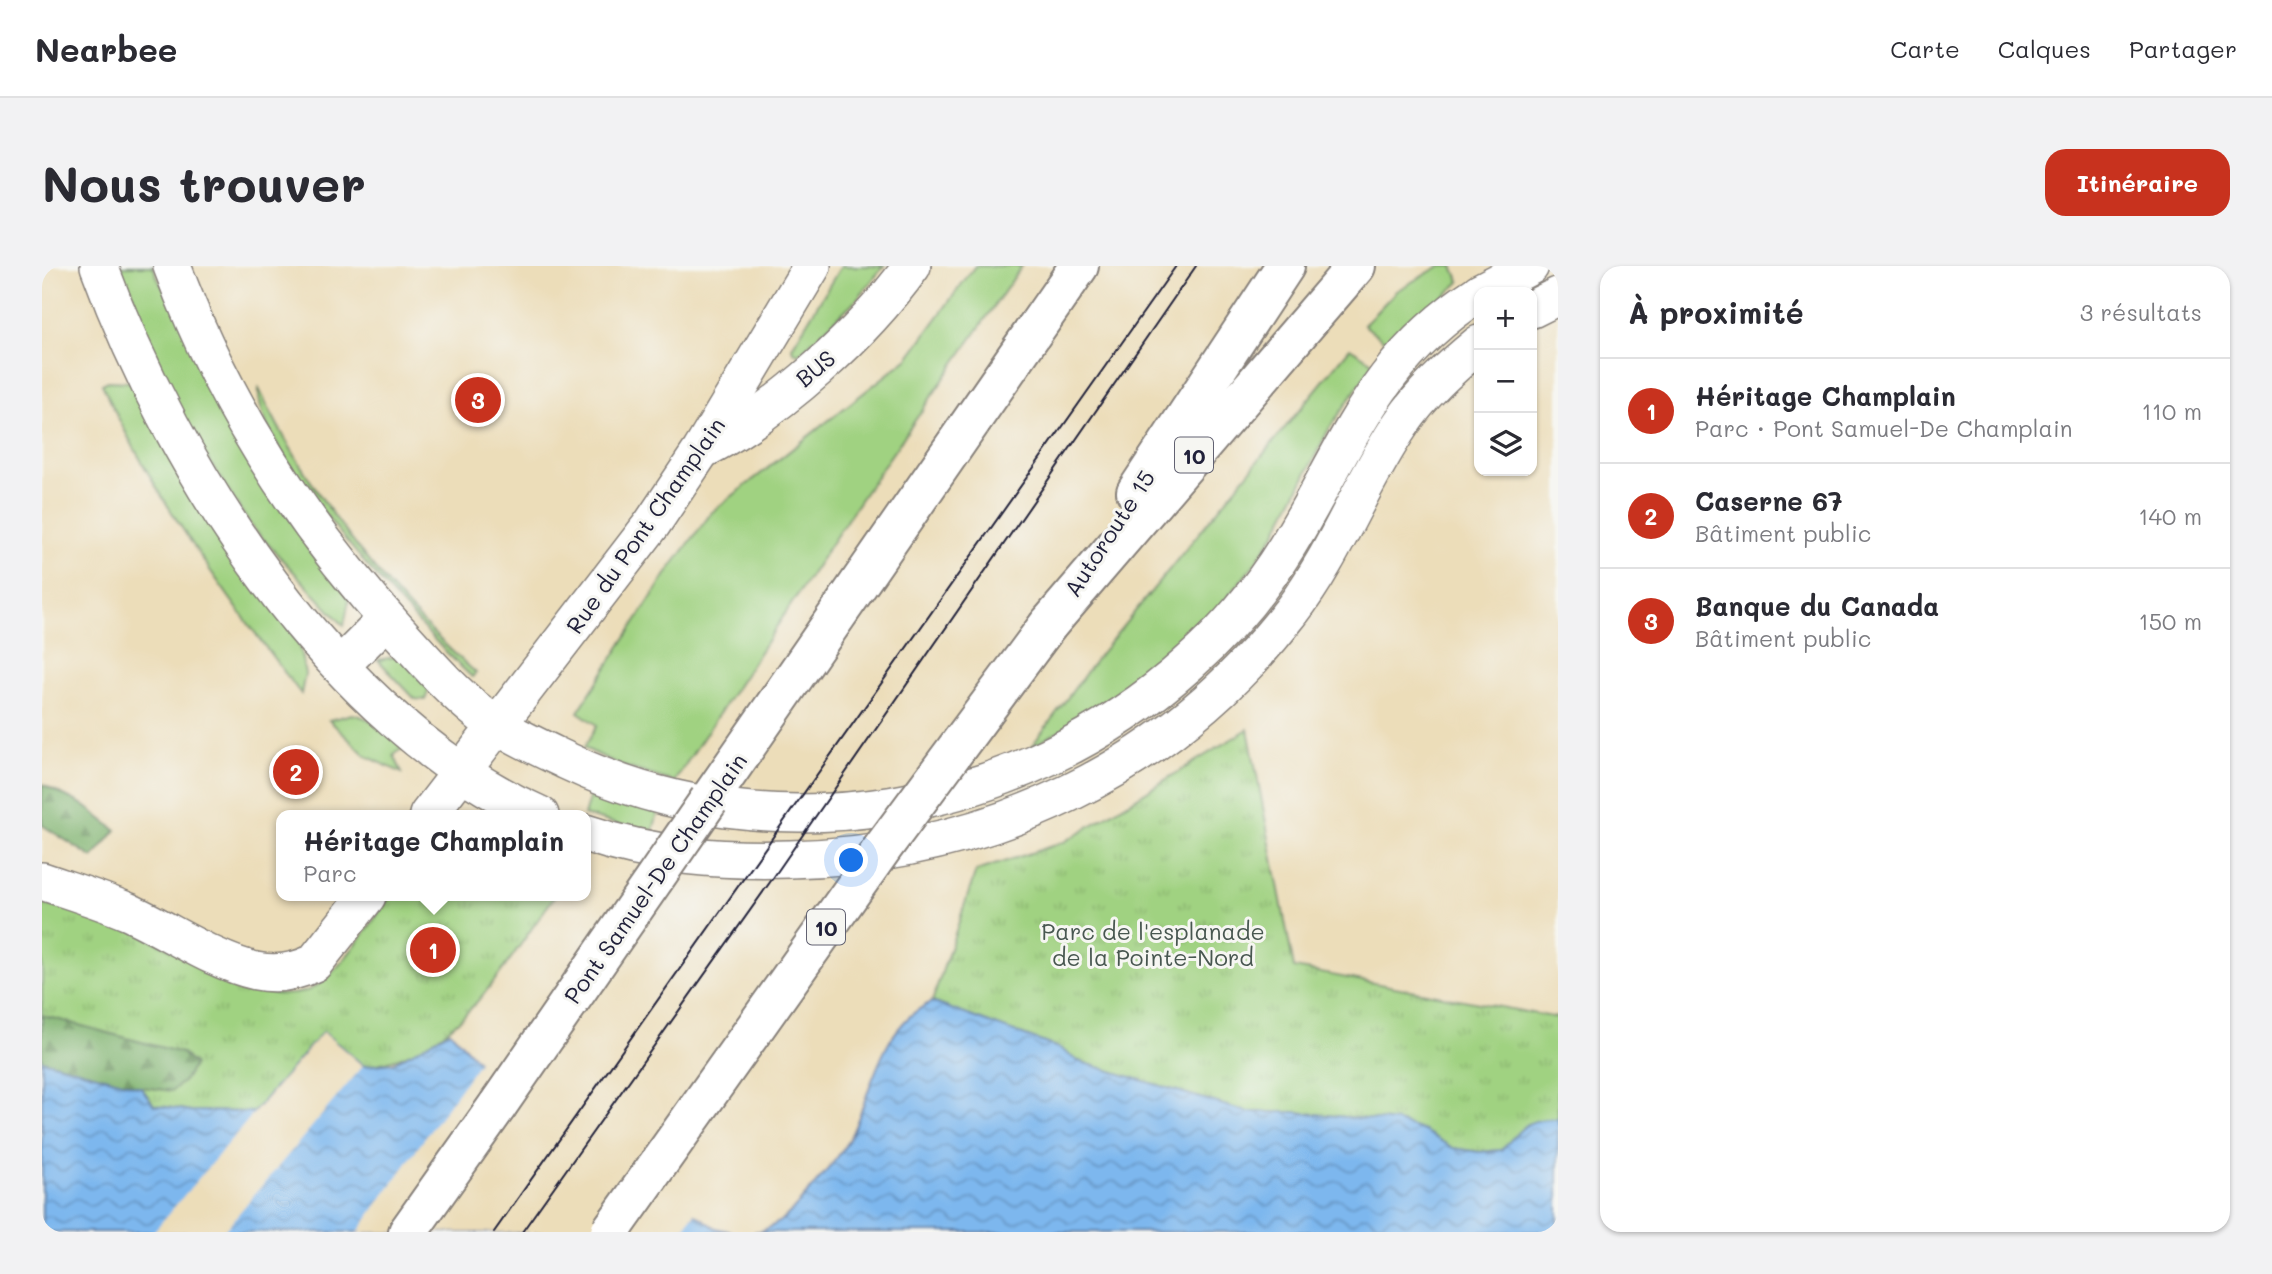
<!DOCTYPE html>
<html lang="fr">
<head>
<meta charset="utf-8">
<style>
	body { margin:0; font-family:Mali,sans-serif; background:#f2f2f3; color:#2b2b33 }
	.controls { position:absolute; right:21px; top:21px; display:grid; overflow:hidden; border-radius:14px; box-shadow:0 2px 5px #0004 }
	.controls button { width:63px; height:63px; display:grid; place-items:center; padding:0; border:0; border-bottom:2px solid #e1e1e2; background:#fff; color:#2b2b33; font:35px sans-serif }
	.you { position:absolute; left:810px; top:595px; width:24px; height:24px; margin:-18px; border:5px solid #fff; border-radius:50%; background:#1a73e8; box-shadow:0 0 0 10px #1a73e833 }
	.badge { display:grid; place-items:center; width:46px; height:46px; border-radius:50%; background:#c8321e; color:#fff; font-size:23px; font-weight:700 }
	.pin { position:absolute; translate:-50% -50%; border:4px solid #fff; box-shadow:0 2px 7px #0006 }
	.popup { position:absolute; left:234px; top:544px; width:315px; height:91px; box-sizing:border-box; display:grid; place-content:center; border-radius:14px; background:#fff; filter:drop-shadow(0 2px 5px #0005); font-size:23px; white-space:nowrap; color:#7c7c81 }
	.popup b { font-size:26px; color:#2b2b33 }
	.popup::after { content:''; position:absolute; left:50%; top:100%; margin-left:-14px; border:14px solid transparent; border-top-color:#fff }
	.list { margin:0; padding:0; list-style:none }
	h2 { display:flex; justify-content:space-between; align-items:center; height:91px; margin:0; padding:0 28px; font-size:30px }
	h2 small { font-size:23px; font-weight:400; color:#7c7c81 }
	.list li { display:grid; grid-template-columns:46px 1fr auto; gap:21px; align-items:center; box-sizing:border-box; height:105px; padding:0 28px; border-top:2px solid #e1e1e2 }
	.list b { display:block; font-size:26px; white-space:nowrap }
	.list p { margin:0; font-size:23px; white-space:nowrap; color:#7c7c81 }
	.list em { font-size:23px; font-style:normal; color:#7c7c81 }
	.icon { flex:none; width:38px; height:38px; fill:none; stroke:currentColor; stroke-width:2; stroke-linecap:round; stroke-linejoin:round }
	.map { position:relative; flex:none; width:1516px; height:966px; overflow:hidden; border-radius:21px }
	header { display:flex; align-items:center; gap:42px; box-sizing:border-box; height:98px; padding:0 35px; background:#fff; border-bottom:2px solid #e1e1e2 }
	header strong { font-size:33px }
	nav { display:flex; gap:38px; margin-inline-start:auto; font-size:24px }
	.intro { display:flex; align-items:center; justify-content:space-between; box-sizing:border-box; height:168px; padding:0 42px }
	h1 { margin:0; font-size:49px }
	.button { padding:18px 32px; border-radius:21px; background:#c8321e; color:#fff; font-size:24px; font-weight:700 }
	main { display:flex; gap:42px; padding:0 42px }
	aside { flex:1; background:#fff; border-radius:21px; box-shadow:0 2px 5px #0004 }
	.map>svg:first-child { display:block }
</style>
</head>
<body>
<header>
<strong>Nearbee</strong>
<nav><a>Carte</a><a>Calques</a><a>Partager</a></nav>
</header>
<div class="intro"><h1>Nous trouver</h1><a class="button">Itinéraire</a></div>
<main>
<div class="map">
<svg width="1516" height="966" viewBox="0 0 1516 966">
	<defs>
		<pattern id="forest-firs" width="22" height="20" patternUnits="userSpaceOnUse" patternTransform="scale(1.75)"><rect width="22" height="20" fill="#80b46f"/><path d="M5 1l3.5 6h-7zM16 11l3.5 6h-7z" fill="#68925c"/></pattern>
		<pattern id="park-tufts" width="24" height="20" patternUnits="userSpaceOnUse" patternTransform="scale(1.75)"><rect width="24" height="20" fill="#a0d281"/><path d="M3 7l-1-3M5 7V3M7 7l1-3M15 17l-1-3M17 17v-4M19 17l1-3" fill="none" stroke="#8ab470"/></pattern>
		<pattern id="water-waves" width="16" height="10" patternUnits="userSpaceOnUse" patternTransform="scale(1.75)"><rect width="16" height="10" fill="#7db7ee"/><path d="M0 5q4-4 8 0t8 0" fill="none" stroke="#6694c2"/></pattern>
	</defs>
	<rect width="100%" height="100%" fill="#f6f6f2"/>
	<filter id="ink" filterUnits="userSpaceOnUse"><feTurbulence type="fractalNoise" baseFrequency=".0143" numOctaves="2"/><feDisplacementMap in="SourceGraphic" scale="14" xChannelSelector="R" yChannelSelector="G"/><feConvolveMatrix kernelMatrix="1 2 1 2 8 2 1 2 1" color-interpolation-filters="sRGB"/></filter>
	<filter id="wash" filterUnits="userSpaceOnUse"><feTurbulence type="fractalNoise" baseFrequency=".00686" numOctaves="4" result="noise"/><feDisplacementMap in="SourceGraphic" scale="28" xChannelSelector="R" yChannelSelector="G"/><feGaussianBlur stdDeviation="1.57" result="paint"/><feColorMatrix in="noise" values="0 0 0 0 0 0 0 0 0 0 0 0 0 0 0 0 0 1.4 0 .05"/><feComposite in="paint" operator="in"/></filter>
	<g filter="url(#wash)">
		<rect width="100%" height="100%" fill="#ecddb9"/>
		<g fill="#a0d281" stroke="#617a5e" stroke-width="2">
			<path d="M73,0H111L117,15L307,334L302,360L209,260L140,153L90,34L92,29L87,26Z"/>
			<path d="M799,0H842L816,32L757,88L751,86L750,81Z"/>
			<path d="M933,0H980L820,231L632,516L580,500L542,482L555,459L536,446L625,307L670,246L866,92Z"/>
			<path d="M1398,0H1411L1418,16L1348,79L1322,59L1354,25Z"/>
			<path d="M1308,82L1332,97L1287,163L1234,266L1212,299L1168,353L1084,427L989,481L1055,392Z"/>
			<path d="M66,115L90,116L257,378L263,408L259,428C184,330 111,230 60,118Z"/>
			<path d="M217,123C270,232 343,327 434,407L430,411C383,368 210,183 217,123Z"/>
			<path d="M358,390L387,423L383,434L373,433L336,394Z"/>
			<path d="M310,448C331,452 348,466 360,483L352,489L360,507L324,490L287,454Z"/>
			<path d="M549,526L616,547L610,568L542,549Z"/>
		</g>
		<g fill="url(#forest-firs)" stroke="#516b55" stroke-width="2">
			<path d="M0,518L40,538L74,564L51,592L0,559Z"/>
			<path d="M0,749L140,787L152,799L142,815L130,825L99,821L0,794Z"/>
		</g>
		<g fill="url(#park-tufts)" stroke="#617a5e" stroke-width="2">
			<path d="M1206,463L1252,702L1516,752V853C1483,852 1480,864 1459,884L1437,886L1411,882L1382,865L1355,856L1254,846H1205L1036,795L1019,783L890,736L934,605L1022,576Z"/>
			<path d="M349,630H513C461,699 418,790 321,800L281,766L212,846L149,845L112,839L99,821L130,825L142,815L152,799L140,787L0,749V631L67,652L206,722C224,727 243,731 261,726C292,718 329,656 349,630Z"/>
		</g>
		<g fill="url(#water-waves)" stroke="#506c94" stroke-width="2">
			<path d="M890,736L1019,783L1036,795L1205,846H1254L1355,856L1382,865L1411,882L1437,886L1459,884C1481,863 1481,852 1516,853V966H712C734,963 749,947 763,930C780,909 800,890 811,865C831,820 840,758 890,736Z"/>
			<path d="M408,765L445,805L674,962L691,966H0V794L99,821L112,839L149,845L212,846L281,766L322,800L351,797Z"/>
		</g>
		<g fill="#ecddb9">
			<path d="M281,766L321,800L181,966H111Z"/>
			<path d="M439,793L447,802L655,944L639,966H316Z"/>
		</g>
	</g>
	<g filter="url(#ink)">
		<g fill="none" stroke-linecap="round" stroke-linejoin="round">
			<defs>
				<g id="minor">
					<path d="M57,0C131,204 294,460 498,549"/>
					<path d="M130,0C180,136 259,258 356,365C382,393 408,424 439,448C465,467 496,481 525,495C730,593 979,548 1146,398C1184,365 1218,324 1244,282C1307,180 1330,96 1437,27"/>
					<path d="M1438,26L1488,0"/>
					<path d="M1490,43L1516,30"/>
					<path d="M666,181C739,142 821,68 870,0"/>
					<path d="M299,399L345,353"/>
					<path d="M386,549L610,258L659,185L770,0"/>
					<path d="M543,567C611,590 677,595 748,593C946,588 1126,505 1249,346C1294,288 1318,218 1359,158C1380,127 1408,102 1437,78"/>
					<path d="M0,615C29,625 59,634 87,646C126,664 173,696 214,705C234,709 254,706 272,697L325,630"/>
				</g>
				<g id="highway">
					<path d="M1094,226L1243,0"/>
					<path d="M1006,359L1314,0"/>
					<path d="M667,534L1037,0"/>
					<path d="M366,966L456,839"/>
				</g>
			</defs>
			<use href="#minor" stroke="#87807a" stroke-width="40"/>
			<use href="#highway" stroke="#87807a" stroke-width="42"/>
			<use href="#minor" stroke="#fff" stroke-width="37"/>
			<use href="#highway" stroke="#fff" stroke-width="38"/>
			<g stroke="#22223b" stroke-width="2">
				<path d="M452,966L1134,0"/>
				<path d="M480,966L731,612L1154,0"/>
			</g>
			<defs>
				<g id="highway-bridge">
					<path d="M456,839L667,534"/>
					<path d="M568,966L842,580L1006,359"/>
				</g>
			</defs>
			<use href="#highway-bridge" stroke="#87807a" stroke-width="42" stroke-linecap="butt"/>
			<use href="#highway-bridge" stroke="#fff" stroke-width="38"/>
		</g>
	</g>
	<g text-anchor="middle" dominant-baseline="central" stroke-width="6" stroke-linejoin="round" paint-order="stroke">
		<g fill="#f6f6f2" stroke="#626272" stroke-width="2">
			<rect x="1133" y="171.5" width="38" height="35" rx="5"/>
			<rect x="765" y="643.5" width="38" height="35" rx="5"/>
		</g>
		<g font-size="21" font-weight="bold" fill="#22223b">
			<text x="1152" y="189">10</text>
			<text x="784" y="661">10</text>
		</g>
		<g font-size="23" fill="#22223b" stroke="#f6f6f2">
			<text transform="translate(773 102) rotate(-40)">BUS</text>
			<text transform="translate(603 259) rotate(-55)">Rue du Pont Champlain</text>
			<text transform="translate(1067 267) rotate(-57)">Autoroute 15</text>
			<text transform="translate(613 612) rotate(-55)">Pont Samuel-De Champlain</text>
		</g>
		<g font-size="23" fill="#485750" stroke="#f6f6f2">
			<text x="1111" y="665">Parc de l'esplanade<tspan x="1111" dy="26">de la Pointe-Nord</tspan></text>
		</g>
	</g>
</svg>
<div class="controls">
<button>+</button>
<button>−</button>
<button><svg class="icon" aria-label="layers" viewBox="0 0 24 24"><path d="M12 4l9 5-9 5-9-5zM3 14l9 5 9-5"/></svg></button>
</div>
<div class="you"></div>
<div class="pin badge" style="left:391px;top:684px">1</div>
<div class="popup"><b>Héritage Champlain</b>Parc</div>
<div class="pin badge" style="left:254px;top:506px">2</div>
<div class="pin badge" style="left:436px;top:134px">3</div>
</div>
<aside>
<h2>À proximité<small>3 résultats</small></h2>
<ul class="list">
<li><span class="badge">1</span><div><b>Héritage Champlain</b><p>Parc · Pont Samuel-De Champlain</p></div><em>110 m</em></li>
<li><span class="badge">2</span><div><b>Caserne 67</b><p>Bâtiment public</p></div><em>140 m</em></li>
<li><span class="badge">3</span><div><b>Banque du Canada</b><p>Bâtiment public</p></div><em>150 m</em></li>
</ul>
</aside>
</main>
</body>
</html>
